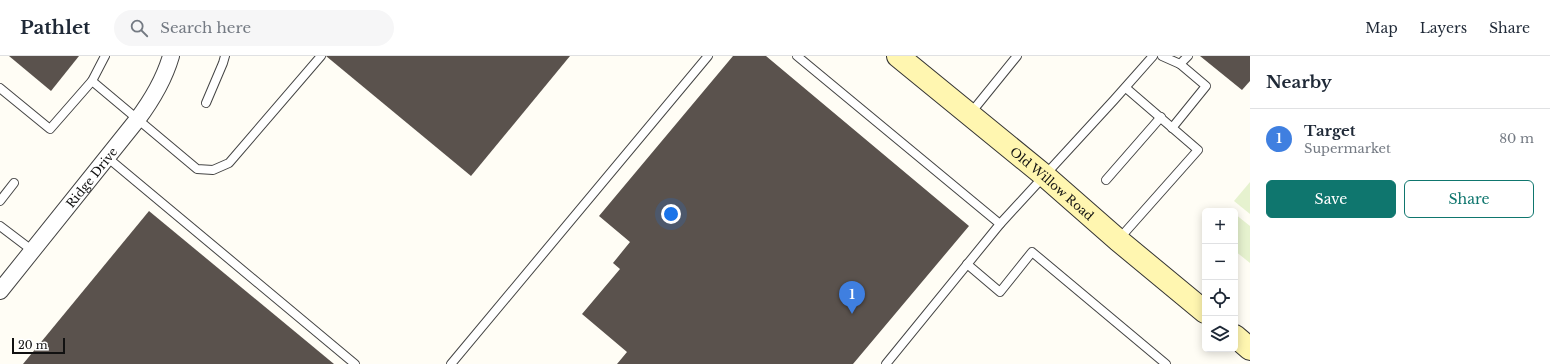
<!DOCTYPE html>
<html lang="en">
<head>
<meta charset="utf-8">
<style>
	body { margin:0; font-family:"Libre Baskerville",serif; background:#f6f6f7; color:#1f2937 }
	.controls { position:absolute; right:12px; bottom:12px; display:grid; overflow:hidden; border-radius:6px; box-shadow:0 2px 10px #0003 }
	.controls button { width:36px; height:36px; display:grid; place-items:center; padding:0; border:0; border-bottom:1px solid #e0e1e3; background:#fff; color:#1f2937; font:20px sans-serif }
	.scale { position:absolute; left:12px; bottom:10px; width:53px; box-sizing:border-box; padding-left:4px; border:2px solid #111; border-top:0; font-size:11px; line-height:14px; white-space:nowrap; color:#111; -webkit-text-stroke:3px #fff; paint-order:stroke }
	.you { position:absolute; left:671px; top:158px; width:14px; height:14px; margin:-10px; border:3px solid #fff; border-radius:50%; background:#1a73e8; box-shadow:0 0 0 6px #1a73e833 }
	.badge { display:grid; place-items:center; width:26px; height:26px; border-radius:50%; background:#0f766e; color:#fff; font-size:13px; font-weight:700 }
	.pin { position:absolute; translate:-50% -33px; filter:drop-shadow(0 1px 2px #0008) }
	.pin::after { content:''; position:absolute; top:21px; width:14px; height:12px; background:inherit; clip-path:polygon(0 0,100% 0,50% 100%) }
	.list { margin:0; padding:0; list-style:none }
	h2 { display:flex; justify-content:space-between; align-items:center; height:52px; margin:0; padding:0 16px; font-size:17px }
	h2 small { font-size:13px; font-weight:400; color:#747a83 }
	.list li { display:grid; grid-template-columns:26px 1fr auto; gap:12px; align-items:center; box-sizing:border-box; height:60px; padding:0 16px; border-top:1px solid #e0e1e3 }
	.list b { display:block; font-size:15px; white-space:nowrap }
	.list p { margin:0; font-size:13px; white-space:nowrap; color:#747a83 }
	.list em { font-size:13px; font-style:normal; color:#747a83 }
	.actions { display:flex; gap:8px; padding:12px 16px }
	.actions a { flex:1; padding:9px 0; border:1px solid #0f766e; border-radius:6px; text-align:center; font-size:14px; color:#0f766e }
	.actions .main { background:#0f766e; color:#fff }
	.icon { flex:none; width:22px; height:22px; fill:none; stroke:currentColor; stroke-width:2; stroke-linecap:round; stroke-linejoin:round }
	.map { position:relative; flex:none; width:1250px; height:308px; overflow:hidden }
	header { display:flex; align-items:center; gap:24px; box-sizing:border-box; height:56px; padding:0 20px; background:#fff; border-bottom:1px solid #e0e1e3 }
	header strong { font-size:19px }
	nav { display:flex; gap:22px; margin-inline-start:auto; font-size:14px }
	.search { width:280px; height:36px; background:#f6f6f7; display:flex; align-items:center; gap:10px; box-sizing:border-box; padding:0 14px; border-radius:22px; color:#747a83; font-size:15px }
	main { display:flex }
	aside { flex:1; background:#fff }
	.map>svg:first-child { display:block }
</style>
</head>
<body>
<header>
<strong>Pathlet</strong>
<div class="search"><svg class="icon" aria-label="search" viewBox="0 0 24 24"><circle cx="10" cy="10" r="6"/><path d="M15 15l6 6"/></svg>Search here</div>
<nav><a>Map</a><a>Layers</a><a>Share</a></nav>
</header>
<main>
<div class="map">
<svg width="1250" height="308" viewBox="0 0 1250 308">
	<rect width="100%" height="100%" fill="#fffdf5"/>
	<g fill="#e6f2cf">
		<path d="M1250,126V158L1234,145Z"/>
		<path d="M1235,158L1250,170V207L1235,195Z"/>
	</g>
	<g fill="#5a524d">
		<path d="M9,0H79L51,35Z"/>
		<path d="M326,0H570L471,120Z"/>
		<path d="M733,0H766L969,170L853,308H617L627,296L582,258L620,213L613,207L630,186L599,160Z"/>
		<path d="M1200,0H1250V25L1242,34Z"/>
		<path d="M149,155L334,308H23Z"/>
	</g>
	<g fill="none" stroke-linecap="round" stroke-linejoin="round">
		<defs>
			<g id="lane">
				<path d="M797,0L1000,168"/>
				<path d="M1162,0L1180,8L1188,0"/>
				<path d="M92,25L105,0"/>
				<path d="M0,32L50,73L92,25L197,113L213,114L229,107L321,0"/>
				<path d="M206,47L223,7L225,0"/>
				<path d="M970,58L1017,0"/>
				<path d="M1172,72L1206,30L1180,8"/>
				<path d="M108,102L355,308"/>
				<path d="M1106,124L1161,61"/>
				<path d="M0,145L14,127"/>
				<path d="M0,170L33,195"/>
				<path d="M1119,183L1198,94L1126,32"/>
				<path d="M967,208L1000,236L1032,196L1166,308"/>
				<path d="M451,308L708,0"/>
				<path d="M886,308L1000,168L1114,44L1153,0"/>
			</g>
			<g id="street">
				<path id="s1" d="M0,235L137,64C152,44 164,24 171,0"/>
			</g>
			<g id="secondary">
				<path id="s2" d="M898,0L1045,120L1118,184L1205,256"/>
				<path d="M1235,280L1250,293"/>
			</g>
		</defs>
		<use href="#lane" stroke="#444" stroke-width="10"/>
		<use href="#street" stroke="#444" stroke-width="18"/>
		<use href="#secondary" stroke="#333" stroke-width="24"/>
		<use href="#lane" stroke="#fff" stroke-width="8"/>
		<use href="#street" stroke="#fff" stroke-width="16"/>
		<use href="#secondary" stroke="#fff6b0" stroke-width="22"/>
	</g>
	<g text-anchor="middle" dominant-baseline="central" stroke-width="4" stroke-linejoin="round" paint-order="stroke">
		<g font-size="12" fill="#111" stroke="#fff">
			<text stroke="none"><textPath href="#s1" startOffset="146">Ridge Drive</textPath></text>
			<text stroke="none"><textPath href="#s2" startOffset="200">Old Willow Road</textPath></text>
		</g>
	</g>
</svg>
<div class="controls">
<button>+</button>
<button>−</button>
<button><svg class="icon" aria-label="locate" viewBox="0 0 24 24"><circle cx="12" cy="12" r="6"/><path d="M12 2v4M12 18v4M2 12h4M18 12h4"/></svg></button>
<button><svg class="icon" aria-label="layers" viewBox="0 0 24 24"><path d="M12 4l9 5-9 5-9-5zM3 14l9 5 9-5"/></svg></button>
</div>
<div class="scale">20 m</div>
<div class="you"></div>
<div class="pin badge" style="left:852px;top:258px;background:#3f7fe0">1</div>
</div>
<aside>
<h2>Nearby<small></small></h2>
<ul class="list">
<li><span class="badge" style="background:#3f7fe0">1</span><div><b>Target</b><p>Supermarket</p></div><em>80 m</em></li>
</ul>
<div class="actions"><a class="main">Save</a><a>Share</a></div>
</aside>
</main>
</body>
</html>
